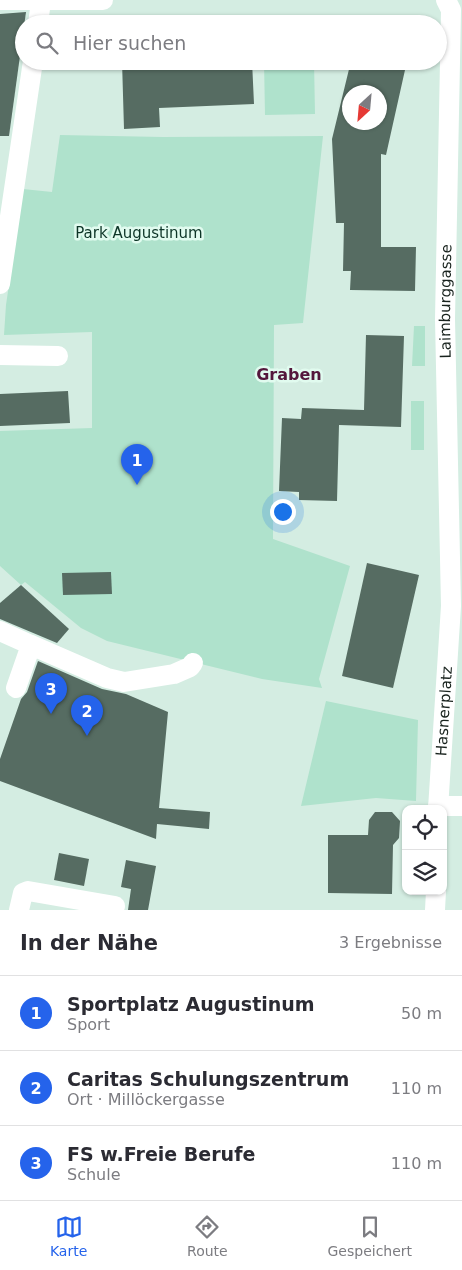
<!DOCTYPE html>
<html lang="de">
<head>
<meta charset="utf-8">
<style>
	body { margin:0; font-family:"DejaVu Sans",sans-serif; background:#f7f7f7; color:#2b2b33 }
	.controls { position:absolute; right:15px; bottom:15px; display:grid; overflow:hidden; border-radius:10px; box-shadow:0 1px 4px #0004 }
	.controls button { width:45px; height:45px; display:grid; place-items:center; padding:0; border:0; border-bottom:1px solid #e1e1e2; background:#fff; color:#2b2b33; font:25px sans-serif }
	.compass { position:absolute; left:342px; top:85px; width:45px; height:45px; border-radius:50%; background:#fff; box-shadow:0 1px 4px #0004; rotate:206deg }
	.you { position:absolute; left:282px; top:511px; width:18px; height:18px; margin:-12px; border:4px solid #fff; border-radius:50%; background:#1a73e8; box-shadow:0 0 0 8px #1a73e833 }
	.badge { display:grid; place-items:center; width:32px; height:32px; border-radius:50%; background:#2563eb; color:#fff; font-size:16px; font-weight:700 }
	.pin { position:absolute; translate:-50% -41px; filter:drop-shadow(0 1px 2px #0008) }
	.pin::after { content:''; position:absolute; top:26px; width:18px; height:15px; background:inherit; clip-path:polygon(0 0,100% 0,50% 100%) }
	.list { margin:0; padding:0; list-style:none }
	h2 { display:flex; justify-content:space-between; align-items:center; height:65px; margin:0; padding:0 20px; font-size:21px }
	h2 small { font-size:16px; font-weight:400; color:#7c7c81 }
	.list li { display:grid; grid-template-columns:32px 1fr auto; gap:15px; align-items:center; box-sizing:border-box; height:75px; padding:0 20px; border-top:1px solid #e1e1e2 }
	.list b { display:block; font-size:19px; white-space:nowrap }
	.list p { margin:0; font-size:16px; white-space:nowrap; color:#7c7c81 }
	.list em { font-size:16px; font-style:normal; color:#7c7c81 }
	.icon { flex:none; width:28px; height:28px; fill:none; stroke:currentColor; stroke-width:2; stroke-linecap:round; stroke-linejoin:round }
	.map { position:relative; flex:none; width:462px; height:910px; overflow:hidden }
	.search { position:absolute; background:#fff; box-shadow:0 1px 4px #0004; left:15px; right:15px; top:15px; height:55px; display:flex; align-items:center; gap:12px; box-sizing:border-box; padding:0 18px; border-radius:28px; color:#7c7c81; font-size:19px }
	.sheet { height:290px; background:#fff }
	nav { display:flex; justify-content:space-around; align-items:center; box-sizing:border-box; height:70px; border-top:1px solid #e1e1e2; background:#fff; font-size:14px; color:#7c7c81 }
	nav a { display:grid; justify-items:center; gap:2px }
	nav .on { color:#2563eb }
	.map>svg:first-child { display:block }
</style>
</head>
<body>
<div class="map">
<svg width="462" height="910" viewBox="0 0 462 910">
	<rect width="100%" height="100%" fill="#d4ede2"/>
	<g fill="#afe2cc">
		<path d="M264,61H314L315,114L265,115Z"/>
		<path d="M60,135L163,137L323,136L303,323L274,325L273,539L350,566L319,679L322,688L262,679L107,641L81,628L25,582L21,585L0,566V431L92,428V332L4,335L6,305L23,189L52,192Z"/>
		<path d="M414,326H425V366H412Z"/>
		<rect x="411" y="401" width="13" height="49"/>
		<path d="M326,701L418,720L416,801L376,798L301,806Z"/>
	</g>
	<g fill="#566c62" fill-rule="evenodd">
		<path d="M26,12L9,136H0V14Z"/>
		<path d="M122,61H252L254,104L159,108L160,127L124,129Z"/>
		<path d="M351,61H407L386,155L381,154V247H416L415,291L350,290L351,271H343L344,223H336L332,139ZM348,92H380V122H350Z"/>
		<path d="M366,335L404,336L401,427L339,425L337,501L299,500V492L279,491L282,418L301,419L302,408L364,410Z"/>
		<path d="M68,391L70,423L0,426V394Z"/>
		<path d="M367,563L419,575L393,688L342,676Z"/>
		<path d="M111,572L112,594L63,595L62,573Z"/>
		<path d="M21,585L69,629L57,643L0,619V603Z"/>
		<path d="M38,661L102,689L126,694L168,712L159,808L210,812L209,829L157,824L156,839L0,781V759L21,699L27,692Z"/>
		<path d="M375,812H392L400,821L399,838L393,845L392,894L328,893V835H368L369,820Z"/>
		<path d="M59,853L89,859L84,886L54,880Z"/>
		<path d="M126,860L156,866L148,910H128L131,889L121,887Z"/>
	</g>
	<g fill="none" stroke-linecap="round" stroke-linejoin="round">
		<g stroke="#fff" stroke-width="20">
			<path d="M0,0H103"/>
			<path d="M38,24L41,1"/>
			<path d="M0,284L33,61"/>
			<path d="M0,355L58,356"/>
			<path d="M0,631L31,645L16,688"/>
			<path d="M31,645L107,678L124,682L174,674L190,667L193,663"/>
			<path d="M438,806H462"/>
			<path id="s1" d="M438,809L451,606L445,319L451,10L446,0"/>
			<path d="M19,910L23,893L28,891L115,906"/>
			<path d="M435,910L436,891"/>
		</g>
	</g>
	<g text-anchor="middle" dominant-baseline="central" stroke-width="5" stroke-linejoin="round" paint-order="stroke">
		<g font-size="15" fill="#0d3527" stroke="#e1fbef">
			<text x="139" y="233">Park Augustinum</text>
		</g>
		<g font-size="15" fill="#18221d" stroke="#e1fbef">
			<text stroke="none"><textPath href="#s1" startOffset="508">Laimburggasse</textPath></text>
			<text stroke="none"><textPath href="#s1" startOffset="98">Hasnerplatz</textPath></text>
		</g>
		<g font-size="16" font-weight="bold" fill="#54173c" stroke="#e1fbef">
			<text x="289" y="374">Graben</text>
		</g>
	</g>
</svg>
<div class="controls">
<button><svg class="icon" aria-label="locate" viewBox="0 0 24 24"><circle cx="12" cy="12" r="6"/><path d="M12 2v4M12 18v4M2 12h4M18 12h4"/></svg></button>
<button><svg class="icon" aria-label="layers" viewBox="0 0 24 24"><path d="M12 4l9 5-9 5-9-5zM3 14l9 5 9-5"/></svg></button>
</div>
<svg class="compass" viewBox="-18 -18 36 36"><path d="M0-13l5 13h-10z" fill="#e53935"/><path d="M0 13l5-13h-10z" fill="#7c7c81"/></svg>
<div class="you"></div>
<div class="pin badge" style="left:137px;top:485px">1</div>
<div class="pin badge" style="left:87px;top:736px">2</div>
<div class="pin badge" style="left:51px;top:714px">3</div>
<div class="search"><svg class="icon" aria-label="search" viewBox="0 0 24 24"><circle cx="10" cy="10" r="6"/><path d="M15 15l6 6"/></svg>Hier suchen</div>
</div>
<section class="sheet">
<h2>In der Nähe<small>3 Ergebnisse</small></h2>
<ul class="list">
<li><span class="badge">1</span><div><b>Sportplatz Augustinum</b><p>Sport</p></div><em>50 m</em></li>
<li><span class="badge">2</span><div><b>Caritas Schulungszentrum</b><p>Ort · Millöckergasse</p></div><em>110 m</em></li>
<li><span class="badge">3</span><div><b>FS w.Freie Berufe</b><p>Schule</p></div><em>110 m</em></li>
</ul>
</section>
<nav>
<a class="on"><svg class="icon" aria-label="map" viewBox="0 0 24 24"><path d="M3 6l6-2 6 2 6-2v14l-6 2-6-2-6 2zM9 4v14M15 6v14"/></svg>Karte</a>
<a><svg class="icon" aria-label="directions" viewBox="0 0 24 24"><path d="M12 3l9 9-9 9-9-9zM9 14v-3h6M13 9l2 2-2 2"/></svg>Route</a>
<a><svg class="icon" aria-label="saved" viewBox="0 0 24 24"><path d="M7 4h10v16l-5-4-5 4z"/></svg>Gespeichert</a>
</nav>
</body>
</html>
